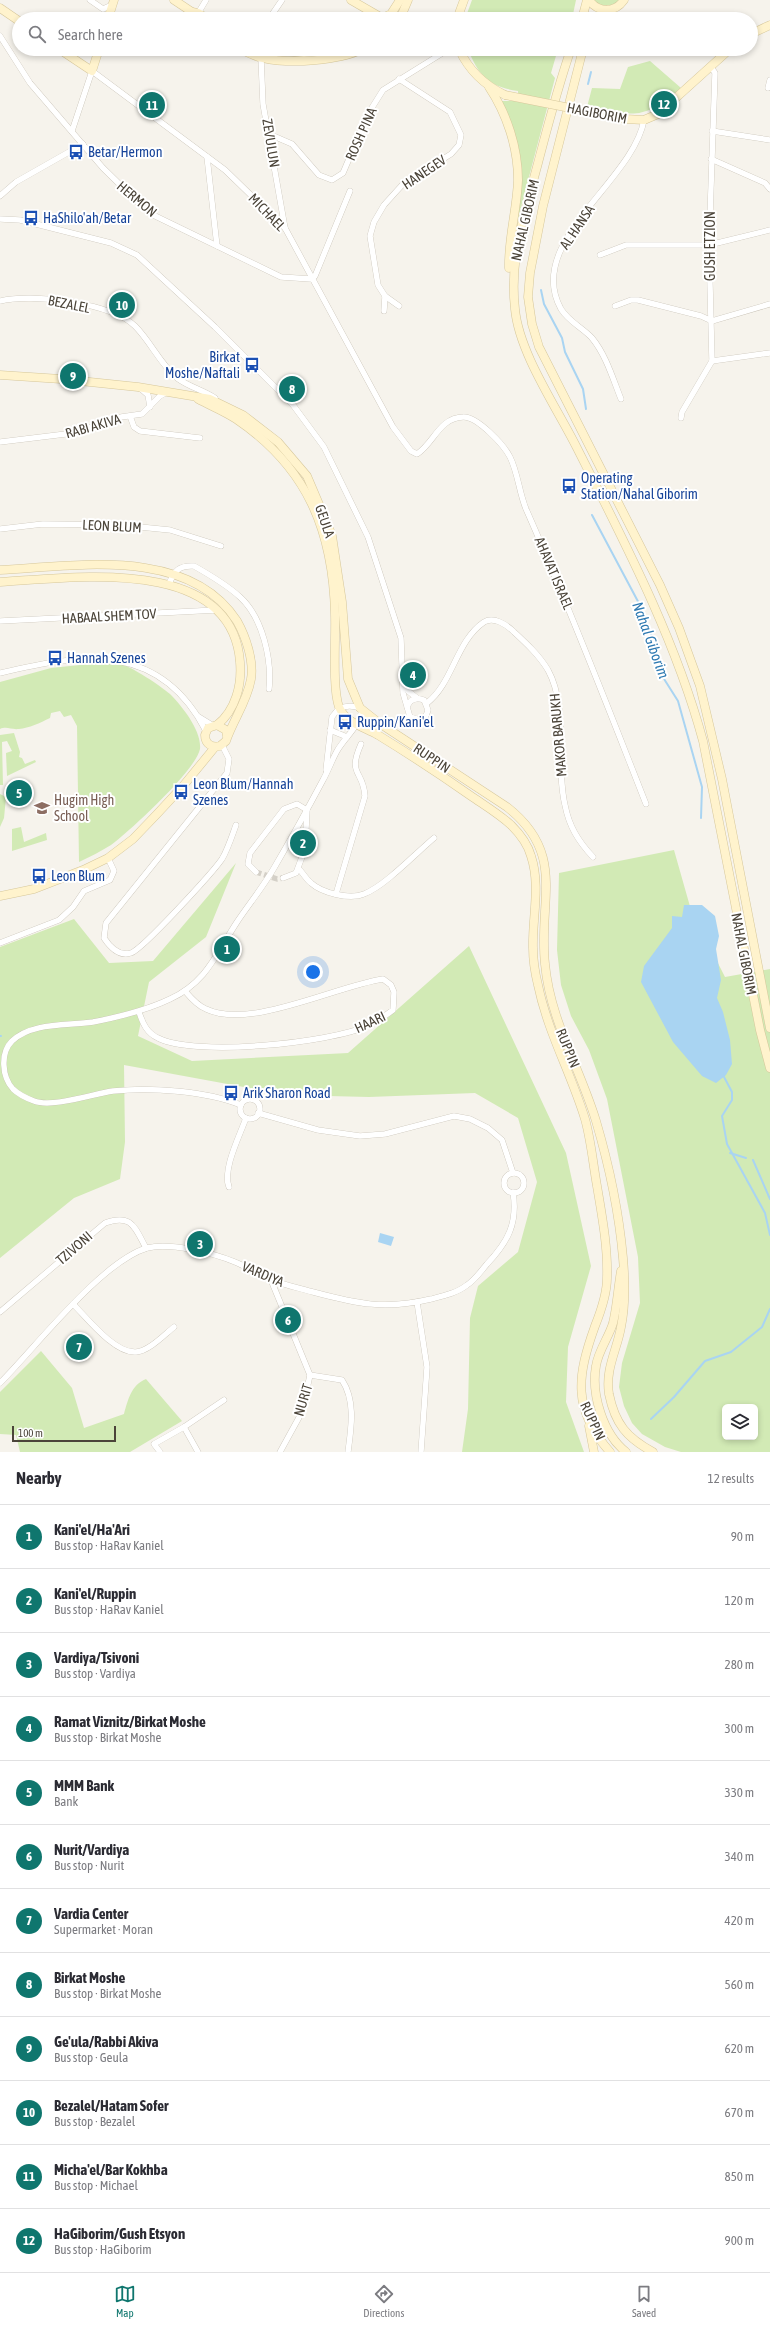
<!DOCTYPE html>
<html lang="en">
<head>
<meta charset="utf-8">
<style>
	body { margin:0; font-family:"Asap Condensed",sans-serif; background:#f7f7f7; color:#2b2b33 }
	.controls { position:absolute; right:12px; bottom:12px; display:grid; overflow:hidden; border-radius:6px; box-shadow:0 2px 6px #0003 }
	.controls button { width:36px; height:36px; display:grid; place-items:center; padding:0; border:0; border-bottom:1px solid #e1e1e2; background:#fff; color:#2b2b33; font:20px sans-serif }
	.scale { position:absolute; left:12px; bottom:10px; width:104px; box-sizing:border-box; padding-left:4px; border:2px solid #4b4439; border-top:0; font-size:11px; line-height:14px; white-space:nowrap; color:#4b4439; -webkit-text-stroke:3px #fff; paint-order:stroke }
	.you { position:absolute; left:313px; top:972px; width:14px; height:14px; margin:-10px; border:3px solid #fff; border-radius:50%; background:#1a73e8; box-shadow:0 0 0 6px #1a73e833 }
	.badge { display:grid; place-items:center; width:26px; height:26px; border-radius:50%; background:#0f766e; color:#fff; font-size:13px; font-weight:700 }
	.pin { position:absolute; translate:-50% -50%; border:2px solid #fff; box-shadow:0 1px 4px #0006 }
	.list { margin:0; padding:0; list-style:none }
	h2 { display:flex; justify-content:space-between; align-items:center; height:52px; margin:0; padding:0 16px; font-size:17px }
	h2 small { font-size:13px; font-weight:400; color:#7c7c81 }
	.list li { display:grid; grid-template-columns:26px 1fr auto; gap:12px; align-items:center; box-sizing:border-box; height:64px; padding:0 16px; border-top:1px solid #e1e1e2 }
	.list b { display:block; font-size:15px; white-space:nowrap }
	.list p { margin:0; font-size:13px; white-space:nowrap; color:#7c7c81 }
	.list em { font-size:13px; font-style:normal; color:#7c7c81 }
	.icon { flex:none; width:22px; height:22px; fill:none; stroke:currentColor; stroke-width:2; stroke-linecap:round; stroke-linejoin:round }
	.map { position:relative; flex:none; width:770px; height:1452px; overflow:hidden }
	.search { position:absolute; background:#fff; box-shadow:0 2px 6px #0003; left:12px; right:12px; top:12px; height:44px; display:flex; align-items:center; gap:10px; box-sizing:border-box; padding:0 14px; border-radius:22px; color:#7c7c81; font-size:15px }
	.sheet { height:820px; background:#fff }
	nav { display:flex; justify-content:space-around; align-items:center; box-sizing:border-box; height:56px; border-top:1px solid #e1e1e2; background:#fff; font-size:11px; color:#7c7c81 }
	nav a { display:grid; justify-items:center; gap:2px }
	nav .on { color:#0f766e }
	.map>svg:first-child { display:block }
</style>
</head>
<body>
<div class="map">
<svg width="770" height="1452" viewBox="0 0 770 1452">
	<rect width="100%" height="100%" fill="#f6f3ec"/>
	<g fill="#d2eab5" fill-rule="evenodd">
		<path d="M472,0H576L572,19H465Z"/>
		<path d="M593,0H620L613,6L602,7Z"/>
		<path d="M468,49H558L551,73L555,78L515,230L520,178L500,101H518V91C489,87 478,75 468,49Z"/>
		<path d="M650,61L681,88C640,122 636,115 587,107L592,88L620,89L628,67Z"/>
		<path d="M99,663C106,664 115,662 121,664C134,668 159,685 170,694C182,706 202,731 200,749C196,770 130,831 111,845C101,851 90,857 79,862L77,726L71,715L64,717L60,711L51,713L50,718C40,723 29,728 19,729C11,730 7,726 0,729V682L51,668Z"/>
		<path d="M14,733L20,752L19,757L22,758L25,764L35,760L36,762L7,776L6,753L12,751L7,741L2,742L3,785H0V735Z"/>
		<path d="M0,794L6,797L4,818L0,827Z"/>
		<path d="M21,827L24,842L46,833L47,840L12,851V829Z"/>
		<path d="M674,850L691,910L725,977L770,969V1452H681L665,1447L642,1434L632,1423L624,1406L619,1387L622,1363L640,1303L638,1257L607,1099L589,1050L571,1016L561,985L557,950L559,873ZM725,1407H755V1437H725Z"/>
		<path d="M236,863L206,937L149,982L138,1036L192,1061L348,1053L469,946L566,1153L591,1266L568,1347L566,1402L584,1452H462L468,1409L470,1318L478,1286L518,1252L537,1182L518,1118L475,1093L369,1097L288,1095L124,1065L125,1142L120,1179L74,1198L0,1258V947L74,919L109,963L153,961Z"/>
		<path d="M41,1351L72,1388L84,1428L124,1414C128,1400 131,1385 146,1379L182,1421L130,1452H20L16,1435L0,1434V1392Z"/>
	</g>
	<g fill="#a9d4f2">
		<path d="M684,905H702L715,916L719,936L716,949L721,980L717,998L723,1012L730,1040L732,1064L726,1075L716,1083L702,1076L673,1042L641,982L644,966L672,928V916L682,917Z"/>
		<path d="M380,1233L394,1237L391,1246L378,1242Z"/>
	</g>
	<g fill="none" stroke-linecap="round" stroke-linejoin="round">
		<g stroke="#a9d4f2" stroke-width="2">
			<path d="M588,84L591,72"/>
			<path d="M541,290L544,304L562,338L565,352L583,389L586,409"/>
			<path d="M592,515L642,609L652,637L659,671L678,701L702,787L701,818"/>
			<path d="M0,1036H1"/>
			<path d="M723,1075L732,1092V1100L722,1116L727,1144L765,1213L770,1235"/>
			<path d="M730,1153L746,1158"/>
			<path d="M753,1160L770,1199"/>
			<path d="M651,1419L674,1397L705,1361L731,1352L762,1327L770,1309"/>
		</g>
		<path stroke="#d4d0c8" stroke-width="5.5" stroke-dasharray="5.5 3" stroke-linecap="butt" d="M256,872L277,879L283,878"/>
		<defs>
			<g id="street">
				<path d="M90,0L103,9L112,5"/>
				<path d="M197,15L206,0"/>
				<path d="M269,19L282,0"/>
				<path d="M0,36L30,83L103,168L149,213L281,277L311,279L315,276L350,191"/>
				<path d="M261,58L263,104L285,228"/>
				<path d="M768,88L770,80"/>
				<path d="M72,131L92,71L225,170L285,228L393,427L411,451L417,454C434,443 439,418 463,417C477,416 504,445 510,457C518,473 519,492 526,509C569,606 607,705 646,804"/>
				<path d="M712,131L770,140"/>
				<path d="M269,134L292,144L319,175L332,180L343,173L368,114L383,90L449,49"/>
				<path d="M207,157L217,246"/>
				<path d="M711,159L765,183L770,189"/>
				<path d="M0,196L16,182L83,144"/>
				<path d="M0,219L20,220L111,243L137,255L215,327L293,405L324,447L368,537L401,638L403,693L410,717L420,720L426,716L428,710L424,700C416,697 410,699 407,707"/>
				<path d="M600,255L626,245H709L770,230"/>
				<path d="M385,296L399,306"/>
				<path d="M0,301C32,293 111,303 135,326C151,342 160,364 177,378C189,387 203,390 215,398"/>
				<path d="M615,306L631,300H638L701,316L712,321L770,304"/>
				<path d="M384,311L385,296L378,285L370,236L374,222L384,205L403,184L451,154L459,145L461,135L450,112L399,79"/>
				<path d="M712,361L770,353"/>
				<path d="M141,389L148,395L150,407"/>
				<path d="M621,399C613,379 606,355 592,338C583,328 569,322 561,309C524,242 633,182 644,120"/>
				<path d="M130,416L134,427L140,431L200,438"/>
				<path d="M681,418L682,412L712,361L709,245L715,73L711,67"/>
				<path d="M0,442L74,433L121,417L142,414L160,396L167,392"/>
				<path d="M0,529L43,524L120,525L170,530L221,546"/>
				<path d="M169,584C174,571 179,565 194,566C210,575 227,585 240,597C263,618 272,660 269,689"/>
				<path d="M0,621L217,610"/>
				<path d="M0,673C84,653 160,642 206,731"/>
				<path d="M404,684L408,691L417,698"/>
				<path d="M427,703C453,683 456,641 484,622C494,616 507,625 514,632C526,643 539,655 548,670C569,708 555,763 565,805C569,826 578,841 593,857"/>
				<path d="M199,717L212,725"/>
				<path d="M330,730L347,737"/>
				<path d="M222,745L229,759L227,773L106,923L104,938C110,947 119,957 131,953C143,949 213,872 222,859C228,849 232,836 236,825"/>
				<path d="M326,770L332,717C339,706 348,704 360,708"/>
				<path d="M299,869C303,873 306,879 311,883C322,893 350,900 364,894C385,886 416,853 434,838"/>
				<path d="M256,872L248,864L250,853L284,809L297,804L307,810L305,849L296,873L283,878"/>
				<path d="M336,894L365,796C363,769 347,776 361,744"/>
				<path d="M0,943L59,920L73,907L84,891L110,880L114,871L108,858"/>
				<path d="M139,1012C143,1024 147,1033 158,1038C195,1057 329,1043 367,1026C377,1022 385,1016 393,1010L394,992L391,985L383,979C336,986 250,1030 206,1009C198,1006 190,997 185,991"/>
				<circle cx="250" cy="1109" r="10"/>
				<path d="M241,1105C206,1091 151,1087 113,1091C93,1094 52,1108 34,1101C26,1098 19,1095 13,1089C2,1077 0,1053 12,1041C32,1022 67,1026 93,1022C119,1017 145,1011 170,999C207,982 216,954 237,922C249,904 263,887 274,868C291,839 307,810 323,780C328,771 332,760 337,751C345,737 359,727 362,710"/>
				<path d="M258,1113L318,1130L360,1136L385,1134L454,1116L470,1119L488,1128L502,1140L513,1173"/>
				<circle cx="514" cy="1183" r="10"/>
				<path d="M229,1187C222,1170 240,1135 246,1118"/>
				<path d="M271,1280L310,1375L302,1412L280,1452"/>
				<path d="M417,1302L427,1367L421,1452"/>
				<path d="M73,1304C87,1318 115,1354 136,1352C149,1351 164,1335 174,1327"/>
				<path d="M0,1312L105,1223C132,1213 135,1228 146,1248"/>
				<path d="M310,1375L342,1380C356,1401 351,1429 348,1452"/>
				<path d="M0,1383C35,1348 102,1261 147,1248C170,1242 213,1253 235,1262C247,1267 258,1274 270,1279C283,1285 299,1288 313,1292C358,1304 385,1310 431,1299C443,1296 457,1293 467,1285C475,1280 481,1271 487,1264C508,1242 518,1223 513,1192"/>
				<path d="M160,1452L154,1444L184,1427"/>
				<path d="M198,1452L184,1427L224,1400"/>
			</g>
			<g id="secondary">
				<path d="M174,0L192,12L197,19"/>
				<path d="M351,0L382,18L391,14L400,0"/>
				<path d="M589,0C598,13 615,13 624,0"/>
				<path d="M0,8L19,21"/>
				<path d="M192,12L198,13L208,19"/>
				<path d="M108,19L114,0"/>
				<path d="M400,19L408,0"/>
				<path d="M457,19L464,0"/>
				<path d="M582,19L587,0"/>
				<path d="M597,19L608,10"/>
				<path d="M751,34L770,25"/>
				<path d="M59,49L92,71L99,49"/>
				<path d="M240,49C247,52 255,57 263,58C290,64 338,61 363,49"/>
				<path d="M264,49L304,53L339,49"/>
				<path d="M459,49C469,71 484,85 505,95"/>
				<path d="M571,49C558,86 548,125 538,163C525,212 509,258 515,309C519,353 557,408 577,448C625,543 675,638 703,741L760,1030L770,1068"/>
				<path d="M583,49L543,206L530,273L528,297L532,324L539,347L660,585L679,628L700,686L722,779L770,1028"/>
				<path d="M489,87C507,114 518,148 518,180C517,210 508,239 509,268"/>
				<path d="M625,119L644,120L658,114L730,49"/>
				<path d="M0,375L61,379L138,387L210,399L243,415L278,442L307,476L327,523L332,536L342,602L348,679L360,708L379,723L507,807C567,854 538,900 545,964C550,1020 580,1068 596,1121C609,1165 619,1213 623,1258C625,1281 626,1303 621,1327C617,1350 605,1369 609,1394C615,1424 627,1438 653,1452"/>
				<path d="M198,399C211,406 224,411 236,419C307,467 333,530 335,614C336,636 332,688 339,707C346,723 364,727 378,735C409,754 441,775 471,796C484,805 499,814 511,825C519,833 528,845 531,856C541,886 532,918 533,948C533,960 535,973 538,985C548,1033 571,1073 585,1119C591,1140 593,1164 597,1186C602,1216 608,1247 607,1278C607,1294 601,1311 595,1326C577,1376 572,1409 610,1452"/>
				<path d="M0,570C75,566 189,546 237,621C246,637 254,661 251,679C247,702 233,720 226,741L220,746C212,748 205,744 205,735L208,728L217,725L226,730L227,736"/>
				<path d="M0,582C72,578 232,554 240,662C242,684 236,710 217,725"/>
				<path d="M0,896L34,889L83,870L108,858L133,839L157,814L183,786L215,747"/>
				<path d="M621,1271C618,1288 617,1307 613,1323C609,1337 598,1351 596,1366C591,1394 603,1434 626,1452"/>
				<path d="M589,1426L594,1452"/>
			</g>
		</defs>
		<use href="#street" stroke="#c2bbae" stroke-width="6"/>
		<use href="#secondary" stroke="#d6c79b" stroke-width="9"/>
		<use href="#street" stroke="#fff" stroke-width="5.5"/>
		<use href="#secondary" stroke="#fff3cd" stroke-width="8"/>
		<defs>
			<path id="secondary-bridge" d="M505,95L625,119"/>
		</defs>
		<use href="#secondary-bridge" stroke="#d6c79b" stroke-width="9" stroke-linecap="butt"/>
		<use href="#secondary-bridge" stroke="#fff3cd" stroke-width="8"/>
	</g>
	<defs>
		<symbol id="bus-bare" viewBox="-9 -9 18 18"><path d="M-5-6H5V4H4V6H2V4H-2V6H-4V4H-5ZM-3.5-4V0h7V-4ZM-3.5 1.2v1.5H-2V1.2ZM2 1.2v1.5H3.5V1.2Z" fill="#1a4fb4" stroke="#fff" stroke-width="2.5" paint-order="stroke"/></symbol>
		<symbol id="school-bare" viewBox="-9 -9 18 18"><path d="M0-5L7-2L0 1L-7-2ZM-4 1L0 2.5L4 1V4Q0 6-4 4Z" fill="#8d6e63" stroke="#fff" stroke-width="2.5" paint-order="stroke"/></symbol>
	</defs>
	<g fill-rule="evenodd">
		<use href="#bus-bare" x="65" y="141" width="22" height="22"/>
		<use href="#bus-bare" x="20" y="207" width="22" height="22"/>
		<use href="#bus-bare" x="241" y="354" width="22" height="22"/>
		<use href="#bus-bare" x="558" y="475" width="22" height="22"/>
		<use href="#bus-bare" x="44" y="647" width="22" height="22"/>
		<use href="#bus-bare" x="334" y="711" width="22" height="22"/>
		<use href="#bus-bare" x="170" y="781" width="22" height="22"/>
		<use href="#school-bare" x="31" y="797" width="22" height="22"/>
		<use href="#bus-bare" x="28" y="865" width="22" height="22"/>
		<use href="#bus-bare" x="220" y="1082" width="22" height="22"/>
	</g>
	<g text-anchor="middle" dominant-baseline="central" stroke-width="4" stroke-linejoin="round" paint-order="stroke">
		<g font-size="14" fill="#4b4439" stroke="#fff">
			<text transform="translate(597 113) rotate(11)">HAGIBORIM</text>
			<text transform="translate(361 134) rotate(-66)">ROSH PINA</text>
			<text transform="translate(271 143) rotate(81)">ZEVULUN</text>
			<text transform="translate(424 172) rotate(-34)">HANEGEV</text>
			<text transform="translate(137 199) rotate(40)">HERMON</text>
			<text transform="translate(267 212) rotate(46)">MICHAEL</text>
			<text transform="translate(525 220) rotate(-77)">NAHAL GIBORIM</text>
			<text transform="translate(577 227) rotate(-56)">AL HANSA</text>
			<text transform="translate(710 246) rotate(-90)">GUSH ETZION</text>
			<text transform="translate(69 304) rotate(11)">BEZALEL</text>
			<text transform="translate(93 426) rotate(-16)">RABI AKIVA</text>
			<text transform="translate(325 521) rotate(71)">GEULA</text>
			<text transform="translate(112 526) rotate(3)">LEON BLUM</text>
			<text transform="translate(554 573) rotate(67)">AHAVAT ISRAEL</text>
			<text transform="translate(109 616) rotate(-3)">HABAAL SHEM TOV</text>
			<text transform="translate(558 735) rotate(-95)">MAKOR BARUKH</text>
			<text transform="translate(432 758) rotate(34)">RUPPIN</text>
			<text transform="translate(744 954) rotate(79)">NAHAL GIBORIM</text>
			<text transform="translate(370 1022) rotate(-25)">HAARI</text>
			<text transform="translate(568 1048) rotate(68)">RUPPIN</text>
			<text transform="translate(74 1248) rotate(-41)">TZIVONI</text>
			<text transform="translate(263 1274) rotate(23)">VARDIYA</text>
			<text transform="translate(303 1400) rotate(-73)">NURIT</text>
			<text transform="translate(593 1421) rotate(65)">RUPPIN</text>
		</g>
		<g font-size="14" fill="#164399" stroke="#fff" text-anchor="start">
			<text x="88" y="152">Betar/Hermon</text>
			<text x="43" y="218">HaShilo'ah/Betar</text>
			<text x="240" y="357" text-anchor="end">Birkat<tspan x="240" dy="16">Moshe/Naftali</tspan></text>
			<text x="581" y="478">Operating<tspan x="581" dy="16">Station/Nahal Giborim</tspan></text>
			<text x="67" y="658">Hannah Szenes</text>
			<text x="357" y="722">Ruppin/Kani'el</text>
			<text x="193" y="784">Leon Blum/Hannah<tspan x="193" dy="16">Szenes</tspan></text>
			<text x="51" y="876">Leon Blum</text>
			<text x="243" y="1093">Arik Sharon Road</text>
		</g>
		<g font-size="14" fill="#785e54" stroke="#fff" text-anchor="start">
			<text x="54" y="800">Hugim High<tspan x="54" dy="16">School</tspan></text>
		</g>
		<g font-size="15" font-style="italic" fill="#2e7ab2" stroke="#fff">
			<text transform="translate(651 640) rotate(70)">Nahal Giborim</text>
		</g>
	</g>
</svg>
<div class="controls">
<button><svg class="icon" aria-label="layers" viewBox="0 0 24 24"><path d="M12 4l9 5-9 5-9-5zM3 14l9 5 9-5"/></svg></button>
</div>
<div class="scale">100 m</div>
<div class="you"></div>
<div class="pin badge" style="left:227px;top:949px">1</div>
<div class="pin badge" style="left:303px;top:843px">2</div>
<div class="pin badge" style="left:200px;top:1244px">3</div>
<div class="pin badge" style="left:413px;top:675px">4</div>
<div class="pin badge" style="left:19px;top:793px">5</div>
<div class="pin badge" style="left:288px;top:1320px">6</div>
<div class="pin badge" style="left:79px;top:1347px">7</div>
<div class="pin badge" style="left:292px;top:389px">8</div>
<div class="pin badge" style="left:73px;top:376px">9</div>
<div class="pin badge" style="left:122px;top:305px">10</div>
<div class="pin badge" style="left:152px;top:105px">11</div>
<div class="pin badge" style="left:664px;top:104px">12</div>
<div class="search"><svg class="icon" aria-label="search" viewBox="0 0 24 24"><circle cx="10" cy="10" r="6"/><path d="M15 15l6 6"/></svg>Search here</div>
</div>
<section class="sheet">
<h2>Nearby<small>12 results</small></h2>
<ul class="list">
<li><span class="badge">1</span><div><b>Kani'el/Ha'Ari</b><p>Bus stop · HaRav Kaniel</p></div><em>90 m</em></li>
<li><span class="badge">2</span><div><b>Kani'el/Ruppin</b><p>Bus stop · HaRav Kaniel</p></div><em>120 m</em></li>
<li><span class="badge">3</span><div><b>Vardiya/Tsivoni</b><p>Bus stop · Vardiya</p></div><em>280 m</em></li>
<li><span class="badge">4</span><div><b>Ramat Viznitz/Birkat Moshe</b><p>Bus stop · Birkat Moshe</p></div><em>300 m</em></li>
<li><span class="badge">5</span><div><b>MMM Bank</b><p>Bank</p></div><em>330 m</em></li>
<li><span class="badge">6</span><div><b>Nurit/Vardiya</b><p>Bus stop · Nurit</p></div><em>340 m</em></li>
<li><span class="badge">7</span><div><b>Vardia Center</b><p>Supermarket · Moran</p></div><em>420 m</em></li>
<li><span class="badge">8</span><div><b>Birkat Moshe</b><p>Bus stop · Birkat Moshe</p></div><em>560 m</em></li>
<li><span class="badge">9</span><div><b>Ge'ula/Rabbi Akiva</b><p>Bus stop · Geula</p></div><em>620 m</em></li>
<li><span class="badge">10</span><div><b>Bezalel/Hatam Sofer</b><p>Bus stop · Bezalel</p></div><em>670 m</em></li>
<li><span class="badge">11</span><div><b>Micha'el/Bar Kokhba</b><p>Bus stop · Michael</p></div><em>850 m</em></li>
<li><span class="badge">12</span><div><b>HaGiborim/Gush Etsyon</b><p>Bus stop · HaGiborim</p></div><em>900 m</em></li>
</ul>
</section>
<nav>
<a class="on"><svg class="icon" aria-label="map" viewBox="0 0 24 24"><path d="M3 6l6-2 6 2 6-2v14l-6 2-6-2-6 2zM9 4v14M15 6v14"/></svg>Map</a>
<a><svg class="icon" aria-label="directions" viewBox="0 0 24 24"><path d="M12 3l9 9-9 9-9-9zM9 14v-3h6M13 9l2 2-2 2"/></svg>Directions</a>
<a><svg class="icon" aria-label="saved" viewBox="0 0 24 24"><path d="M7 4h10v16l-5-4-5 4z"/></svg>Saved</a>
</nav>
</body>
</html>
